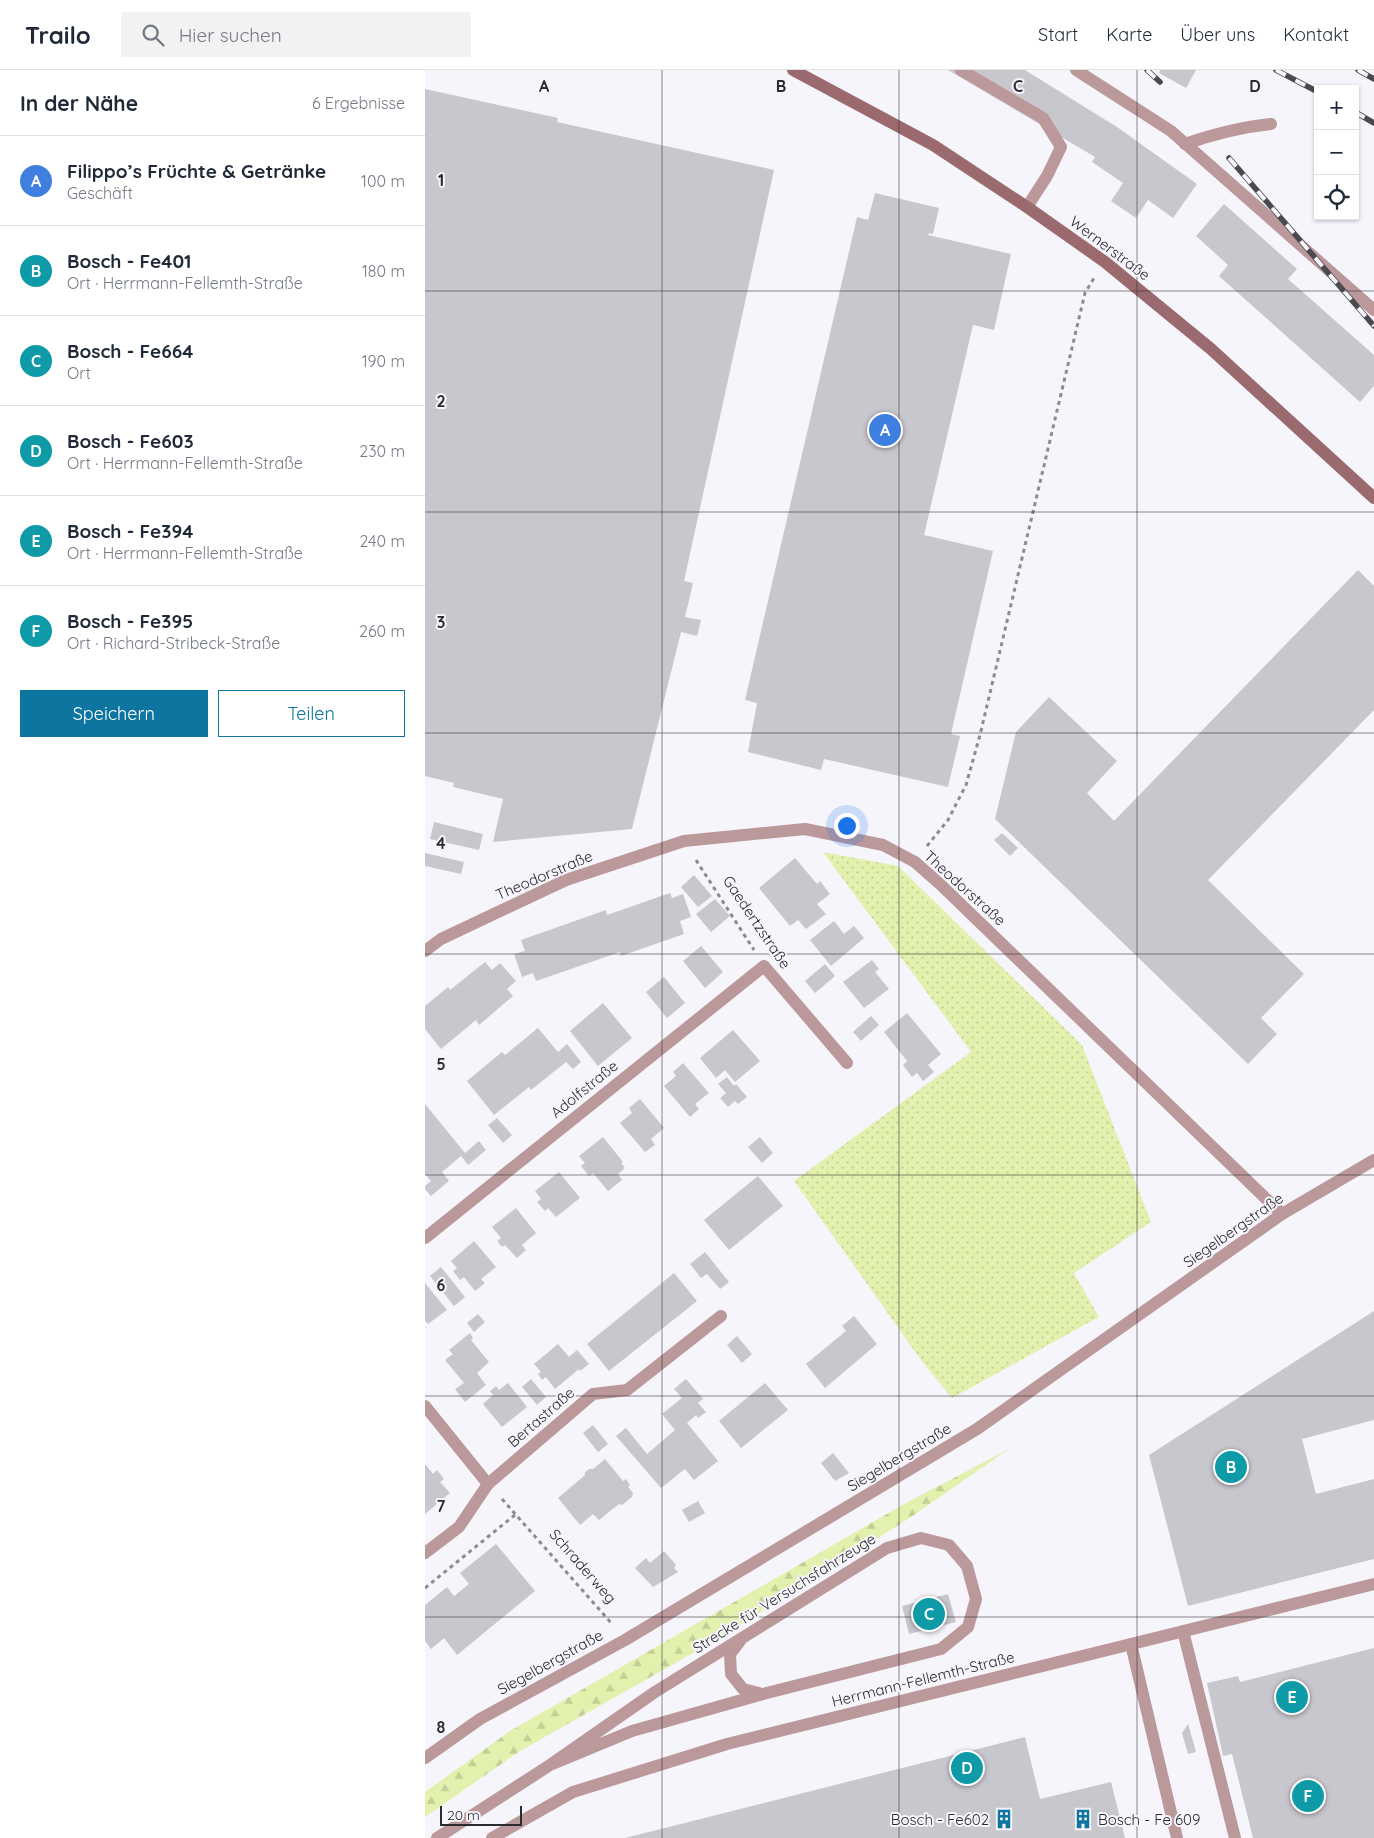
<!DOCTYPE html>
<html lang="de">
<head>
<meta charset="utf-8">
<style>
	body { margin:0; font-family:Quicksand,sans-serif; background:#f2f2f3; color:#1f2937 }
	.controls { position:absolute; right:15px; top:15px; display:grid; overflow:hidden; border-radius:0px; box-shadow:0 1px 4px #0004 }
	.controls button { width:45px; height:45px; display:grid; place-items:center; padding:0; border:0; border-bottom:1px solid #e0e1e3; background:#fff; color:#1f2937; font:25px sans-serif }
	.scale { position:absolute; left:15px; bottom:12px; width:82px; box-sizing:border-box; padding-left:5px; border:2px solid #2b2a2d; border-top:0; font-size:14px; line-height:18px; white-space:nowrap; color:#2b2a2d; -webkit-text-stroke:4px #f7f5fc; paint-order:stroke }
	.you { position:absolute; left:421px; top:755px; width:18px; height:18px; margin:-12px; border:4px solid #fff; border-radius:50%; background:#1a73e8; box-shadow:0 0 0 8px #1a73e833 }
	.badge { display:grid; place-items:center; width:32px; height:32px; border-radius:50%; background:#0c75a0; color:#fff; font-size:16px; font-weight:700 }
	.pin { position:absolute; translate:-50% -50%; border:2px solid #fff; box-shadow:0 1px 5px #0006 }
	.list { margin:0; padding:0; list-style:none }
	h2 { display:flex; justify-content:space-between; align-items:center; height:65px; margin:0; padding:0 20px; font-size:21px }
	h2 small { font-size:16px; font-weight:400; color:#747a83 }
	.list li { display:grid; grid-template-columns:32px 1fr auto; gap:15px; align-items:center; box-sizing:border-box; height:90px; padding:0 20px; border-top:1px solid #e0e1e3 }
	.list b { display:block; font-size:19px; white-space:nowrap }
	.list p { margin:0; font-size:16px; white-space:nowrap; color:#747a83 }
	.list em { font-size:16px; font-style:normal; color:#747a83 }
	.actions { display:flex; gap:10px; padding:15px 20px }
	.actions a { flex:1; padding:11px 0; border:1px solid #0c75a0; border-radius:0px; text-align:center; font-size:18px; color:#0c75a0 }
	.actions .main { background:#0c75a0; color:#fff }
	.icon { flex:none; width:28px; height:28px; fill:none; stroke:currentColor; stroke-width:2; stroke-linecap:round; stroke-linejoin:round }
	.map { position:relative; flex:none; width:949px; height:1768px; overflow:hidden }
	header { display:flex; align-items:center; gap:30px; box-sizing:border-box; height:70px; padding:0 25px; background:#fff; border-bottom:1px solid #e0e1e3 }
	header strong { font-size:24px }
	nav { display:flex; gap:28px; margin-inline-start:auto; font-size:18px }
	.search { width:350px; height:45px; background:#f2f2f3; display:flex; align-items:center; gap:12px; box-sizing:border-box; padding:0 18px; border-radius:0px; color:#747a83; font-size:19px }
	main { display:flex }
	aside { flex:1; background:#fff }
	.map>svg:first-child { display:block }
</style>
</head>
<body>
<header>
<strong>Trailo</strong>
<div class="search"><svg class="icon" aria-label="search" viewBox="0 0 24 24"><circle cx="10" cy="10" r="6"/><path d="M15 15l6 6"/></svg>Hier suchen</div>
<nav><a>Start</a><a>Karte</a><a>Über uns</a><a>Kontakt</a></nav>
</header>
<main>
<aside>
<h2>In der Nähe<small>6 Ergebnisse</small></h2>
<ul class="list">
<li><span class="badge" style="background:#3f7fe0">A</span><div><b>Filippo’s Früchte &amp; Getränke</b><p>Geschäft</p></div><em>100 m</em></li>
<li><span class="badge" style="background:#0f9aa8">B</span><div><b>Bosch - Fe401</b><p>Ort · Herrmann-Fellemth-Straße</p></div><em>180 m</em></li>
<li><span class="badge" style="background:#0f9aa8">C</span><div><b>Bosch - Fe664</b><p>Ort</p></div><em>190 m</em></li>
<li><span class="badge" style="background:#0f9aa8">D</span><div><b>Bosch - Fe603</b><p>Ort · Herrmann-Fellemth-Straße</p></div><em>230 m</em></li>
<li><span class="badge" style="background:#0f9aa8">E</span><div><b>Bosch - Fe394</b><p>Ort · Herrmann-Fellemth-Straße</p></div><em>240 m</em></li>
<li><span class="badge" style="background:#0f9aa8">F</span><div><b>Bosch - Fe395</b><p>Ort · Richard-Stribeck-Straße</p></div><em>260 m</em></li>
</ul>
<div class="actions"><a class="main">Speichern</a><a>Teilen</a></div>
</aside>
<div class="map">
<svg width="949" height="1768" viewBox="0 0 949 1768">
	<defs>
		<pattern id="green-dots" width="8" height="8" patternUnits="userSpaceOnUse" patternTransform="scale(1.25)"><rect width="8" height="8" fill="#e2f1ad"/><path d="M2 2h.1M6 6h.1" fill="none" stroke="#c2cf95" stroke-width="1.8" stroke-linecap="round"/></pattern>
		<pattern id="forest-firs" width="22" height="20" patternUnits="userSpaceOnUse" patternTransform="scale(1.25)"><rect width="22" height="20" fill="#e2f1ad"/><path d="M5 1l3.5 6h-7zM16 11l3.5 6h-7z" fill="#c2cf95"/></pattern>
	</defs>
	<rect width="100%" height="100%" fill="#f7f5fc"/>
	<path fill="url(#green-dots)" d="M398,782L473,796L657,975L726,1152L649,1203L674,1247L527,1328L496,1290L369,1111L546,982Z"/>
	<path fill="url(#forest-firs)" d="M584,1379L486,1447L298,1566L95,1681L0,1747V1722L85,1661L481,1433Z"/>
	<g fill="#c9c7ce">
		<path d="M523,0H600L692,57L772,114L748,148L723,130L711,148L686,131L698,113L667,92L670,87Z"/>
		<path d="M735,0H771L761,18L734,3Z"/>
		<path d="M0,19L133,48L132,52L349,100L259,511L268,513L260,547L276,550L272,566L256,562L207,759L68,772L78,729L28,717L29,713L0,706Z"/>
		<path d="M450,123L514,138L508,164L504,163L503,165L586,184L569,260L548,255L499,465L568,481L526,664L535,666L523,717L399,689L396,700L323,682L332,633L320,630L432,147L443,150Z"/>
		<path d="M799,134L872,199L863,209L949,285V316L935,332L794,206L803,195L771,166Z"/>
		<path d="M933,500L949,516V640L783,810L879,904L836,948L852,964L823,994L570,749L591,662L624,627L692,691L662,723L689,751Z"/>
		<path d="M9,752L58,764L54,780L5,769Z"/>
		<path d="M577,763L593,778L585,786L569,770Z"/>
		<path d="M0,783L39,792L36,804L0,796Z"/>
		<path d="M370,788L392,814L395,811L405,824L392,834L401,844L381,859L373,850L365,856L334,818Z"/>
		<path d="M269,805L287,826L273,837L256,817Z"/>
		<path d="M245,823L247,828L258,824L266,847L255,851L259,864L196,886L195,882L111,911L108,903L97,907L89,884L100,881L96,870L181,840L182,845Z"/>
		<path d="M290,829L305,846L286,862L271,844Z"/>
		<path d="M409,851L419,864L429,856L439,868L406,896L385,870Z"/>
		<path d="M276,876L298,902L280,918L258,891Z"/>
		<path d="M447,890L454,899L450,902L464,919L439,938L418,912Z"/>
		<path d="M60,892L67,900L75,893L91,911L82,919L88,926L54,955L51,950L16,979L0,959V936L23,917L25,920Z"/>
		<path d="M400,894L410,906L390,923L380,911Z"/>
		<path d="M239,907L260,933L242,948L221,922Z"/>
		<path d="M178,933L207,968L173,996L145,961Z"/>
		<path d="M482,943L516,984L503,995L509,1002L498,1011L492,1003L487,1007L478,995L482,991L459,962Z"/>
		<path d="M446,946L454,955L436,971L428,962Z"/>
		<path d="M113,958L133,982L142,974L156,992L148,999L141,992L106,1020L104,1017L69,1045L42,1011L77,982L80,985Z"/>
		<path d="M308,960L335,991L310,1012L300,1000L291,1008L275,988Z"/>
		<path d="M258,993L284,1023L270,1034L274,1039L265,1047L239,1016L251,1006L248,1002Z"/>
		<path d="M302,1007L309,1016L311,1014L322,1027L313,1034L310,1031L303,1037L295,1028L301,1023L293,1014Z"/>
		<path d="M215,1029L239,1058L226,1069L230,1075L220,1082L195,1053L207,1043L204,1038Z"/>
		<path d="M0,1034L40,1083L54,1071L61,1080L43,1095L36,1086L17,1102L24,1111L6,1126L0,1119V1116L6,1111L0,1104Z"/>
		<path d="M72,1048L87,1065L78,1073L63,1055Z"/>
		<path d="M178,1067L198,1092L196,1093L200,1098L193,1104L197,1110L183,1121L168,1103L164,1106L156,1096L160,1093L154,1086Z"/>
		<path d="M335,1067L348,1083L337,1093L323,1077Z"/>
		<path d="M134,1102L155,1128L131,1147L123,1138L120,1141L112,1132L116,1129L110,1121Z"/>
		<path d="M333,1106L358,1136L304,1180L279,1150Z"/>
		<path d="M91,1138L111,1163L97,1175L101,1180L92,1188L80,1175L77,1177L72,1171L76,1168L67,1157Z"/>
		<path d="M49,1171L71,1197L56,1209L60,1213L50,1221L39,1207L35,1210L28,1201L32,1198L26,1191Z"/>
		<path d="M280,1182L304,1212L295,1219L282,1204L276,1208L265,1194Z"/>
		<path d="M16,1197L40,1227L29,1236L5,1206Z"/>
		<path d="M249,1203L272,1231L184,1301L162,1274Z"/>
		<path d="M0,1213L22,1240L3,1254L0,1251Z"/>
		<path d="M949,1241V1350L877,1369L891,1424L949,1409V1489L763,1536L724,1385Z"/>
		<path d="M53,1244L60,1252L49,1262L42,1253Z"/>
		<path d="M429,1246L452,1274L400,1318L381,1294L421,1261L417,1256Z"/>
		<path d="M45,1263L48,1268L46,1270L64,1292L52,1303L61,1315L40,1332L30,1319L39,1313L20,1290L28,1284L24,1280Z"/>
		<path d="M312,1266L327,1284L317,1293L302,1275Z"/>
		<path d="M133,1274L144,1287L152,1280L164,1294L155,1301L154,1299L130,1319L121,1307L117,1310L113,1304L116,1302L109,1294Z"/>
		<path d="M106,1309L121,1327L112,1335L97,1317Z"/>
		<path d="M261,1309L278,1329L273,1333L281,1342L273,1348L271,1345L262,1353L293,1391L269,1410L260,1399L236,1418L191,1366L201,1358L222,1384L250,1360L237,1344L257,1328L249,1319Z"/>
		<path d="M83,1313L102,1337L77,1357L58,1334L68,1325L65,1321L71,1316L74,1320Z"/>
		<path d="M340,1313L363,1340L316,1378L294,1351Z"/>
		<path d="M168,1355L183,1374L173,1382L158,1363Z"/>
		<path d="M408,1383L424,1403L410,1411L396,1393Z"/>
		<path d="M180,1389L198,1411L201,1409L205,1415L203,1417L208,1423L207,1427L197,1435L194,1434L174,1450L168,1444L155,1455L133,1428L160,1405V1402L164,1399H168Z"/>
		<path d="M0,1394L8,1404L12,1400L19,1409L15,1412L25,1423L0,1444Z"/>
		<path d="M273,1431L280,1443L264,1452L257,1440Z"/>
		<path d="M71,1474L110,1521L32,1585L19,1568L6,1579L0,1571V1535L22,1517L29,1526L44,1514L35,1503Z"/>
		<path d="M239,1481L251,1495L249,1498L253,1502L228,1517L210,1498L221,1488L225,1493Z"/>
		<path d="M523,1524L531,1552L484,1564L477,1536Z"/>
		<path d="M949,1578V1768H828L807,1684L798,1686L782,1613L813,1606L815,1612Z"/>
		<path d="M763,1654L771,1682L763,1684L757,1663Z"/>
		<path d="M600,1667L615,1729L686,1712L700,1768H200Z"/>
	</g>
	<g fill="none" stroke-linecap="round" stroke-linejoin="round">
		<g stroke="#8c8b90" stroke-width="3" stroke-dasharray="4 4" stroke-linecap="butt">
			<path d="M502,776L523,750L541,715L555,665L660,223L669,208"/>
			<path d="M271,790L329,880"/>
			<path d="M77,1429L187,1554"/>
			<path d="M0,1518L91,1444"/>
		</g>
		<g stroke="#bb989a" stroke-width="12">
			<path d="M536,0L618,48L636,77L622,106L602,137"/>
			<path d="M651,0L746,61L949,240"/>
			<path d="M760,74C789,64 816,57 846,54"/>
		</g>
		<g stroke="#bb989a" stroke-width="12">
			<path d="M0,881L16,869L141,810L259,771L380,759L458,775L490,792L516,815L857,1144"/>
			<path d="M0,1168L339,896L422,993"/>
			<path d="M0,1336L63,1414"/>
			<path d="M0,1483L34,1457L63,1414L168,1324L202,1320L296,1246"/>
			<path d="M758,1561L810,1768"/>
			<path d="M315,1571L305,1584L306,1604L318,1619L334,1623"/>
			<path d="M706,1574L752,1768"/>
			<path d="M0,1688L55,1649L200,1570L552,1359L857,1144L949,1090"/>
			<path d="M12,1768L125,1695L230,1622L462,1478L496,1468L524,1475L542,1496L551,1529L543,1557L516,1579L338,1624L207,1661L125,1695"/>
			<path d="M67,1768L148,1722L302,1674L949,1514"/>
		</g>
		<path stroke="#9b6a6e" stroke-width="12" d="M368,0L508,75L602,137L680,192L786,279L949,428"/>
		<defs>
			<g id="rail">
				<path d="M722,0L735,12"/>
				<path d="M851,0L893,22"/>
				<path d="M933,0L949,9"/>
				<path d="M930,42L949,53"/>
				<path d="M804,88L949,256"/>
			</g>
		</defs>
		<use href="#rail" stroke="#4b4a4e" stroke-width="5.5"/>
		<use href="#rail" stroke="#f7f5fc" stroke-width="4" stroke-dasharray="11" stroke-linecap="butt"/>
	</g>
	<path fill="none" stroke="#2b2a2d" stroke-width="1" stroke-opacity="0.55" d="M237,0V1768M474,0V1768M712,0V1768M0,221H949M0,442H949M0,663H949M0,884H949M0,1105H949M0,1326H949M0,1547H949"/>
	<defs>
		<symbol id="building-bare" viewBox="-9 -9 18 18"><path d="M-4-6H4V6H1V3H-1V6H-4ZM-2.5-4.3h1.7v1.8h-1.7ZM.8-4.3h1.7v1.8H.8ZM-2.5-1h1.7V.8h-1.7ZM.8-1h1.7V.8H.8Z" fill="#0c75a0" stroke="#f7f5fc" stroke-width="2.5" paint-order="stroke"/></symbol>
	</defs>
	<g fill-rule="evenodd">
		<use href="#building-bare" x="565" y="1735" width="28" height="28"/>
		<use href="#building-bare" x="644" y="1735" width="28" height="28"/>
	</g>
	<g text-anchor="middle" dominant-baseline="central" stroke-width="4" stroke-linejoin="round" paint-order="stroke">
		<g font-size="15" fill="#2b2a2d" stroke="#f7f5fc">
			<text transform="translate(685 178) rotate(37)">Wernerstraße</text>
			<text transform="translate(119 805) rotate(-23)">Theodorstraße</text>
			<text transform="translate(540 818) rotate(42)">Theodorstraße</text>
			<text transform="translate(332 852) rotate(56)">Gaedertzstraße</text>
			<text transform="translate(159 1019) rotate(-39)">Adolfstraße</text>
			<text transform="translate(808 1160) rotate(-35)">Siegelbergstraße</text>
			<text transform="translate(116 1347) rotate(-41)">Bertastraße</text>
			<text transform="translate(474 1387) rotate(-31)">Siegelbergstraße</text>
			<text transform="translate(158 1496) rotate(49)">Schraderweg</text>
			<text transform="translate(359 1523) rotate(-32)">Strecke für Versuchsfahrzeuge</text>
			<text transform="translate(125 1592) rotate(-29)">Siegelbergstraße</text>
			<text transform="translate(498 1609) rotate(-14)">Herrmann-Fellemth-Straße</text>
		</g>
		<g font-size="15" fill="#2b2a2d" stroke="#f7f5fc" text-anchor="end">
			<text x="564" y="1749">Bosch - Fe602</text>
			<text x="673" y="1749" text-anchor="start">Bosch - Fe 609</text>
		</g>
	</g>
	<g font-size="16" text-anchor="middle" font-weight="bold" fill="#2b2a2d" stroke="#f7f5fc" stroke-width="4" stroke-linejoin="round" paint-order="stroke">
		<text x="119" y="22">A</text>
		<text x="356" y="22">B</text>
		<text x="593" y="22">C</text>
		<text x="830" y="22">D</text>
		<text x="16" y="116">1</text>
		<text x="16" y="337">2</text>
		<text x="16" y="558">3</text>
		<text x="16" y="779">4</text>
		<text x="16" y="1000">5</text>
		<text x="16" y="1221">6</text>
		<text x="16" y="1442">7</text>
		<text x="16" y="1663">8</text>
	</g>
</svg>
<div class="controls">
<button>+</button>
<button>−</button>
<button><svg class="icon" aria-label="locate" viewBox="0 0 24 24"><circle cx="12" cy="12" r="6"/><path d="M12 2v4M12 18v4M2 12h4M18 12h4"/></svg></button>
</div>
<div class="scale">20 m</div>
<div class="you"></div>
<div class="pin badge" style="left:460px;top:360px;background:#3f7fe0">A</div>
<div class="pin badge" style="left:806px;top:1397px;background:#0f9aa8">B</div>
<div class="pin badge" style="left:504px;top:1544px;background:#0f9aa8">C</div>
<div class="pin badge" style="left:542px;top:1698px;background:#0f9aa8">D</div>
<div class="pin badge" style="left:867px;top:1627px;background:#0f9aa8">E</div>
<div class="pin badge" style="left:883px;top:1726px;background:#0f9aa8">F</div>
</div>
</main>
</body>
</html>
